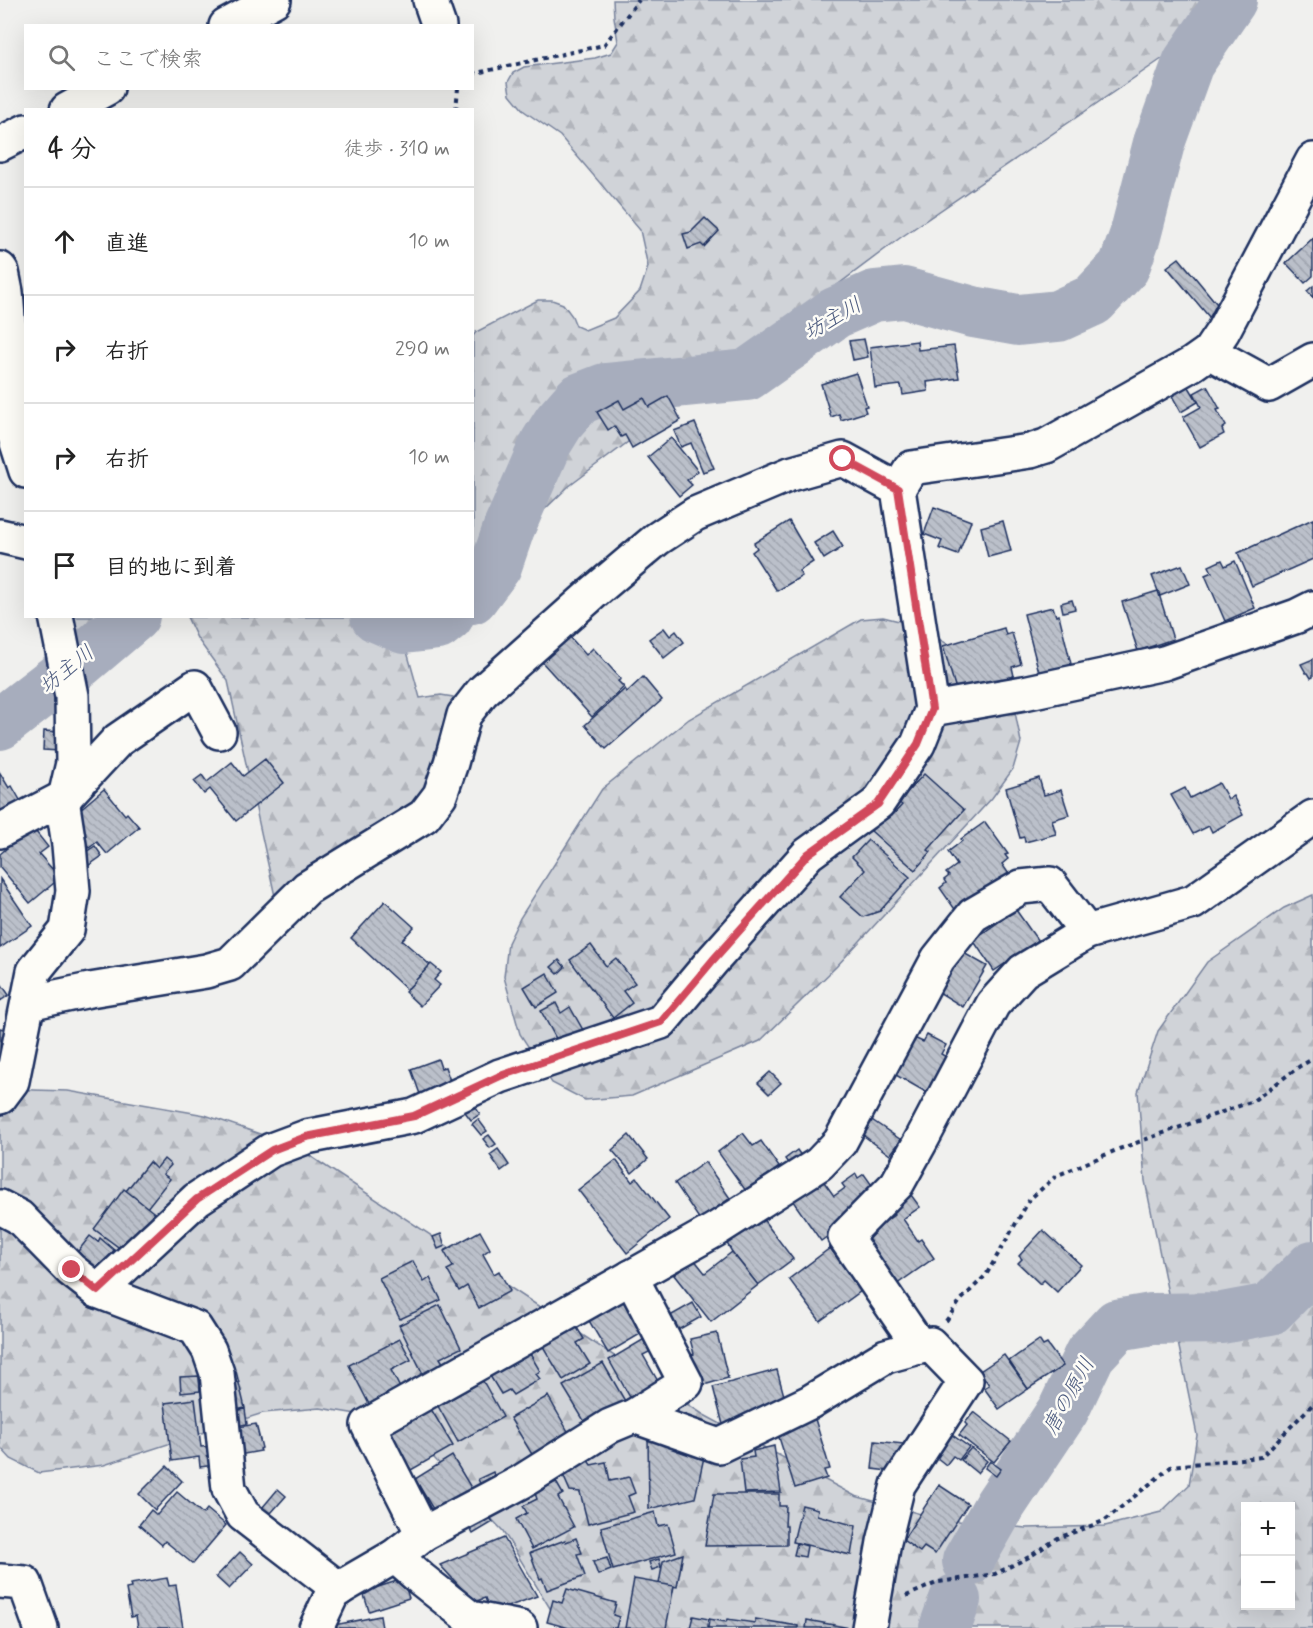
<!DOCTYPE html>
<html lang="ja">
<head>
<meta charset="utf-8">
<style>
	body { margin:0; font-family:Mynerve,"Klee One",sans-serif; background:#f6f6f6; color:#222 }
	.controls { position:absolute; right:18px; bottom:18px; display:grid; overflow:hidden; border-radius:0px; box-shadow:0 6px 24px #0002 }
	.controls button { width:54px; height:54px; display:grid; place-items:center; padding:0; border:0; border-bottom:2px solid #e0e0e0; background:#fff; color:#222; font:30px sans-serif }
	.stop { position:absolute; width:18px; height:18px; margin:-14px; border:4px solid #d1495b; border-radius:50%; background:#fff }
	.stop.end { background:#d1495b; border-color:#fff; box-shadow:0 2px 6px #0008 }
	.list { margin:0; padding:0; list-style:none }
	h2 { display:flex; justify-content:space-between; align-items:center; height:78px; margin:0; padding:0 24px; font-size:26px }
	h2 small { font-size:20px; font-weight:400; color:#767676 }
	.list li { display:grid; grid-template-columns:39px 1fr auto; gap:18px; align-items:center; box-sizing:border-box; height:108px; padding:0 24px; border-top:2px solid #e0e0e0 }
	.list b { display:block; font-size:22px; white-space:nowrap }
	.list em { font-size:20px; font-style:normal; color:#767676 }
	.icon { flex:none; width:33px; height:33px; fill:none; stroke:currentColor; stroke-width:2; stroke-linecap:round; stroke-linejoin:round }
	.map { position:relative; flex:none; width:1313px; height:1628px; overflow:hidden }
	.search { position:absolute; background:#fff; box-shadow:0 6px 24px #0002; left:24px; top:24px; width:450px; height:66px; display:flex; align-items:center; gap:15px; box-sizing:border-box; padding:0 21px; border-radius:0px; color:#767676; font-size:22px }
	.panel { position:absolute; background:#fff; box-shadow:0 6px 24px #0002; left:24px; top:108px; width:450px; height:510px; border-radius:0px }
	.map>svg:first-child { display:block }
</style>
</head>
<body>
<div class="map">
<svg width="1313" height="1628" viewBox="0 0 1313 1628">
	<defs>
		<pattern id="forest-firs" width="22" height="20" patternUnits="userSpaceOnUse" patternTransform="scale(1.5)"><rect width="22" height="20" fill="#d0d3d8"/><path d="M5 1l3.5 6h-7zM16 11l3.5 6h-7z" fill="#b2b5bc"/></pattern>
		<pattern id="building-back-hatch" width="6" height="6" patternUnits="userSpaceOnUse" patternTransform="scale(1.5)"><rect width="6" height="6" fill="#bbc0ca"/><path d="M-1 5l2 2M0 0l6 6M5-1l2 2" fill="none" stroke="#a0a5b0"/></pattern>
	</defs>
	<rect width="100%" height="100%" fill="#f0f0ee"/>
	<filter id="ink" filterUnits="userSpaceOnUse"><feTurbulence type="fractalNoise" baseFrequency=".0167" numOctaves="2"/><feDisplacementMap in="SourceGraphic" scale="12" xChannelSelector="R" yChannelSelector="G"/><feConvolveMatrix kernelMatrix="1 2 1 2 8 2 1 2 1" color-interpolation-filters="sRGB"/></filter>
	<g filter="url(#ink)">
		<g fill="url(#forest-firs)" stroke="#76819b" stroke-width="1.5" fill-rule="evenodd">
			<path d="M613,0H1229L1169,54L900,238L568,487L544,510L516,568L494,594L473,610V336L476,332L538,300H552L563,304L572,316L576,326L585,330L614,318L640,291L648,267L640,230L560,136L524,111L510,94L508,82L513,73L524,67L595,58L611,53L618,42L614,17Z"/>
			<path d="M65,617H126L90,644L80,643L72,639Z"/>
			<path d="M187,617H463L439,634L406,648L420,698L441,695L453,697L458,706L433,776L415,806L276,901L228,681L197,638Z"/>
			<path d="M883,617L911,624L959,650L993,678L1015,712L1021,742L1013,769L992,798L836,967L760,1041L632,1096L585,1100L552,1083L520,1034L504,977L508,943L520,918L602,789L689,719L861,619Z"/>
			<path d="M1313,895V1628H562L503,1531L434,1458L375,1417L320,1408L263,1413L104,1465L39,1473L11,1459L0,1447V1089L68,1091L205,1115L295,1146L704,1415L855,1496L939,1519L1026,1528L1105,1526L1161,1512L1189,1485L1197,1435L1145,1181L1138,1092L1158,1031L1207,962L1284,908ZM1246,1506H1290V1606H1246Z"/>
		</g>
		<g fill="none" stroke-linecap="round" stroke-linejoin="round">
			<g stroke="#a7adbd" stroke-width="52">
				<path d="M472,598L496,566L509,528L546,443L559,422L579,399L605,389L747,375L835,313L874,296L904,293L973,312L1018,320L1058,316L1093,300L1124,267L1135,236L1159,143L1188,63L1231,0"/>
				<path d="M376,616L404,628L438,624L448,616"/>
				<path d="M0,724L80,662L134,616"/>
				<path d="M968,1561L1000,1505L1064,1409L1090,1354L1117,1325L1152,1319L1222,1318L1270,1309L1313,1266"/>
				<path d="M945,1628L955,1600"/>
			</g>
		</g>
		<g fill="url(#building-back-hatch)" stroke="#1b2f5e" stroke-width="1.5">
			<path d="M705,218L719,231L704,247L701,244L688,249L683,234L691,232Z"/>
			<path d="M1313,238V276L1305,283L1286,263Z"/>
			<path d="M1179,258L1221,309L1210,318L1167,267Z"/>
			<path d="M1313,286V298L1307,291Z"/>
			<path d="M864,339L868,357L853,360L849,341Z"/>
			<path d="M917,341L918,350L954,346L959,378L927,382L928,391L903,395L901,385L875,388L870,347Z"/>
			<path d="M856,373L867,406L864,407L866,412L841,420L839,414L831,417L821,384Z"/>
			<path d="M1186,382L1198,402L1181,412L1170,392Z"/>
			<path d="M1207,386L1220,409L1217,410L1226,426L1222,429L1224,434L1200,447L1183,417L1201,407L1194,393Z"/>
			<path d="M668,396L681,420L632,448L625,435L621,437L614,426L608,430L597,412L619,400L624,409L644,398L649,407Z"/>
			<path d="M695,423L714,468L703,472L691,443L681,447L674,431Z"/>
			<path d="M671,438L698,471L687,480L692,485L679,496L648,457Z"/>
			<path d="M934,507L971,521L958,555L939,548L942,541L924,534Z"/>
			<path d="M1313,519V559L1252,586L1238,553Z"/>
			<path d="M789,521L813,562L799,571L802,576L777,591L752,552L757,548L754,543Z"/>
			<path d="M1003,521L1011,551L988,557L981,527Z"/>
			<path d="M833,531L843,547L824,559L814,543Z"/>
			<path d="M1222,560L1225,566L1235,561L1255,608L1225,621L1205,575L1212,572L1209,566Z"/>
			<path d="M1182,565L1190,584L1160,596L1152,576Z"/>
			<path d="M1158,591L1173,639L1138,651L1122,602Z"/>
			<path d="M1072,600L1075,609L1063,612L1061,603Z"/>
			<path d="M1053,607L1056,616L1059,615L1072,668L1040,676L1024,614Z"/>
			<path d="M664,628L670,636L676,631L684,642L664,658L649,639Z"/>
			<path d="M1004,628L1006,635L1012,633L1021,664L1012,667L1014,676L957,693L943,646Z"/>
			<path d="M570,637L586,655L593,648L621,679L618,681L624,687L592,717L542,662Z"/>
			<path d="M1313,659V677L1311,678L1308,673H1306L1301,664Z"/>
			<path d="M643,677L662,700L606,749L585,725L625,689L627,692Z"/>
			<path d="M44,731L61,732L60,751L43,750Z"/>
			<path d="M265,759L284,783L236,821L210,789L204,794L194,781L202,775L207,782L232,762L243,776Z"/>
			<path d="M0,773L9,788L12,786L24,807L0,822Z"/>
			<path d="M924,774L964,810L928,850L931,852L915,870L871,831L888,812L892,816L902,805L898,802Z"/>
			<path d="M1039,778L1044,795L1061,790L1069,815L1052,820L1056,834L1025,842L1024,837L1020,838L1006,788Z"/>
			<path d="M1219,783L1228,799L1233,796L1243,815L1212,832L1209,826L1193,834L1171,795L1185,788L1190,798Z"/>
			<path d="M104,789L125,815L127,813L139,827L107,854L97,842L89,848L75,832L71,817Z"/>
			<path d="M985,822L1008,854L1005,855L1008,859L1002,864L1013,880L961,918L940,888L946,883L944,880L949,876L946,873L957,865L948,852L962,841L961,839Z"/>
			<path d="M32,827L48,847L39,854L60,878L30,903L0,867V854Z"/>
			<path d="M868,840L910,877L880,911L863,917L840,897L865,870L852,857Z"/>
			<path d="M95,846L102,856L88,866L80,856Z"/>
			<path d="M0,879L32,926L0,948Z"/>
			<path d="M385,901L414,927L402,940L430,965L407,990L351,938Z"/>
			<path d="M1016,910L1038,941L994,971L973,940Z"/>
			<path d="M591,945L606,966L616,958L635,983L623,991L632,1003L613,1018L570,960Z"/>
			<path d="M960,951L987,966L963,1007L937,991Z"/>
			<path d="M559,960L565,967L558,974L551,967Z"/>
			<path d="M431,964L441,972L434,980L440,985L420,1006L405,992Z"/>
			<path d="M547,973L558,993L536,1007L524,987Z"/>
			<path d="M0,982L9,995L0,1001Z"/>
			<path d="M556,1003L561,1013L570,1007L583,1030L559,1044L541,1011Z"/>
			<path d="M0,1028L9,1031L0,1064Z"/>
			<path d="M927,1035L946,1045L941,1054L958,1064L938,1099L894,1074L914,1038L923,1042Z"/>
			<path d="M438,1059L441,1068L445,1067L452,1086L421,1097L411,1069Z"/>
			<path d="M770,1072L781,1083L769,1094L758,1083Z"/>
			<path d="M474,1105L480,1114L471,1120L465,1112Z"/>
			<path d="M866,1116L901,1140L890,1155L856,1130Z"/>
			<path d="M478,1119L487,1131L481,1135L472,1124Z"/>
			<path d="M743,1133L753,1146L761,1141L779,1167L746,1191L718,1152Z"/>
			<path d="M489,1135L496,1144L490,1148L483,1139Z"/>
			<path d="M629,1135L648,1159L632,1173L612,1150Z"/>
			<path d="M498,1149L509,1165L501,1171L490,1155Z"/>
			<path d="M797,1150L804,1160L792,1169L785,1159Z"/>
			<path d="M164,1159L171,1165L163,1174L170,1179L147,1208L126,1191L149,1162L156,1169Z"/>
			<path d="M616,1160L632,1182L637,1178L669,1219L627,1253L578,1190Z"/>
			<path d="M705,1162L730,1198L700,1220L675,1183Z"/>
			<path d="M856,1174L858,1178L864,1174L881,1198L821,1241L790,1197L820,1176L834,1196L845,1188L842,1184Z"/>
			<path d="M124,1189L157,1215L121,1249L94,1229Z"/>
			<path d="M908,1191L920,1207L903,1219L918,1241L921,1239L934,1258L893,1287L880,1267L885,1264L875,1250L870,1253L859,1237L877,1220L880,1225L894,1215L887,1206Z"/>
			<path d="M759,1214L793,1259L758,1285L732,1252L725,1240Z"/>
			<path d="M1043,1230L1081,1265L1057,1292L1044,1280L1040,1284L1018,1263L1022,1259L1019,1256Z"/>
			<path d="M480,1231L490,1249L483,1254L494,1274L499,1271L510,1291L479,1308L467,1286L459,1291L447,1270L453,1267L444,1251Z"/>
			<path d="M441,1234L445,1246L438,1249L433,1237Z"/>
			<path d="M90,1236L98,1242L100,1238L114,1250L105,1262L108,1263L96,1273L71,1260Z"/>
			<path d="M830,1248L861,1291L820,1321L789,1279Z"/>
			<path d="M732,1252L758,1285L711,1322L674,1275L694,1259L705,1273Z"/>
			<path d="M413,1261L424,1282L430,1278L441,1300L400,1319L379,1278Z"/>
			<path d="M622,1299L642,1333L608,1353L588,1319Z"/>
			<path d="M693,1303L701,1317L678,1330L670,1316Z"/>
			<path d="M440,1305L461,1348L440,1358L445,1366L424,1376L399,1325Z"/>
			<path d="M574,1323L584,1339L577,1343L590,1364L563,1380L541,1343Z"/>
			<path d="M717,1333L728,1378L697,1387L689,1356L694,1354L690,1339Z"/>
			<path d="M646,1338L653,1350L643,1355L659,1383L631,1399L609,1360Z"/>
			<path d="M400,1339L411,1360L391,1370L401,1390L371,1408L349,1365Z"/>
			<path d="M1039,1340L1043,1346L1047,1344L1063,1366L1028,1389L1009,1361Z"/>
			<path d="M526,1347L540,1371L536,1374L540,1379L513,1395L509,1390L501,1394L487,1371Z"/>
			<path d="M1004,1355L1028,1389L999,1409L984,1388L989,1385L980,1371Z"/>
			<path d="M603,1363L625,1401L586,1424L563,1386Z"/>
			<path d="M777,1370L786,1403L725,1432L713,1387Z"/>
			<path d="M236,1371L245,1408L232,1411L223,1374Z"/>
			<path d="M199,1376L200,1391L181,1393L180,1377Z"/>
			<path d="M483,1381L503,1417L458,1442L438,1406Z"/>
			<path d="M548,1396L570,1435L533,1456L510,1418Z"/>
			<path d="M195,1399L201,1447L213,1446L215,1465L200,1467L199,1457L172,1461L165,1403Z"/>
			<path d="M245,1409L247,1424L231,1427L230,1412Z"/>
			<path d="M431,1409L453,1446L411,1470L390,1433Z"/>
			<path d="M974,1412L1011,1441L994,1462L959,1435L967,1425L965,1423Z"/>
			<path d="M815,1419L830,1469L824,1470L827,1478L795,1488L777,1431Z"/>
			<path d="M256,1424L262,1448L260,1449L261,1451L239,1455L232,1428Z"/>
			<path d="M948,1432L969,1447L959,1460L953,1456L946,1465L931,1453Z"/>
			<path d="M648,1436L704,1457L695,1498L649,1509Z"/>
			<path d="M875,1441L914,1445L897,1472L872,1469Z"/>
			<path d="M774,1446L781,1492L744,1493L740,1459L754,1457L753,1451Z"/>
			<path d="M971,1448L987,1461L977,1473L961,1460Z"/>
			<path d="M583,1453L591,1465L606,1462L610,1481L629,1477L635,1493L628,1496L634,1512L588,1524L580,1492L570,1491L560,1468Z"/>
			<path d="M452,1456L473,1491L436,1514L415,1479Z"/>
			<path d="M990,1461L1001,1469L996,1476L985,1468Z"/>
			<path d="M167,1466L182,1481L155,1510L139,1494Z"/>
			<path d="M493,1472L499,1485L484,1492L478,1479Z"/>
			<path d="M556,1482L563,1494L558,1497L574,1527L532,1549L516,1519L527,1513L523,1506L537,1499L535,1493Z"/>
			<path d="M939,1485L968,1504L935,1554L924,1547L920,1552L903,1540Z"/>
			<path d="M278,1489L286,1496L264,1521L257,1514Z"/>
			<path d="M177,1492L203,1514L207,1509L226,1525L193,1564L165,1541L162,1545L139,1525L151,1510L157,1515Z"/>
			<path d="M714,1494H779V1506H786L785,1526H787V1545L705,1546Z"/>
			<path d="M802,1505L818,1509L817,1515L856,1526L851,1555L793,1542Z"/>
			<path d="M484,1508L493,1522L473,1534L465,1520Z"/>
			<path d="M655,1512L658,1526L668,1524L676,1552L613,1570L601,1527Z"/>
			<path d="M504,1538L537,1596L491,1613L485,1598L474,1602L440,1565Z"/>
			<path d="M576,1538L582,1553L577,1554L585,1576L547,1590L542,1578L540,1579L530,1553L565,1540L566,1542Z"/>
			<path d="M797,1543L807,1546L805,1557L794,1555Z"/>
			<path d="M240,1552L253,1564L229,1589L216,1577Z"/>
			<path d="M683,1554L677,1587L659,1584L663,1561Z"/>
			<path d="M607,1558L611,1570L598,1575L593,1562Z"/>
			<path d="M659,1559L661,1567L652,1570L649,1562Z"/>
			<path d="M167,1578L169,1586L176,1585L183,1628H138L136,1616L131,1617L126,1589L131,1588L130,1584Z"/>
			<path d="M403,1579L409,1598L369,1611L363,1592Z"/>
			<path d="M634,1579L674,1586L666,1628H625Z"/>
			<path d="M567,1589L616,1603L613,1615L619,1617L616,1628H569L547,1622L553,1600L562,1603Z"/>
			<path d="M380,1616L382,1628H334V1625Z"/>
			<path d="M693,1616L709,1619L708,1628H690Z"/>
			<path d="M709,1619L726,1622L727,1619L755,1623V1619L798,1626V1628H708Z"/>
			<path d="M807,1620L850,1628H806Z"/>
		</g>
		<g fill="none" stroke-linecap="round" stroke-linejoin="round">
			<defs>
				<g id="minor">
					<path d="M430,0L439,26"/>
					<path d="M226,26L274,0"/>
					<path d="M67,110L107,88"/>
					<path d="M0,144L26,131"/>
					<path d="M0,269L2,272L6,292L9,330L12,427L26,471"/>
					<path d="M1209,352L1269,385L1313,360"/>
					<path d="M0,536L26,542"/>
					<path d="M932,709L1024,693L1164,663L1297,616L1313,608"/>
					<path d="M0,831L65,797L118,740L195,687L219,732"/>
					<path d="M28,1003L90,990L206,971L230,964L307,888L424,816L440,795L451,763L464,715L482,692L593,593L657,539L695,514L790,474L843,459L898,489"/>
					<path d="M0,1097L12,1081L34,971L67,930L73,891L69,845L63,806L73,763L72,696L56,616"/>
					<path d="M0,1207L19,1217L71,1270L98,1291L197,1199L271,1150L306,1137L414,1116L500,1076L661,1022L713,960L808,854L878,803L918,744L932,709L898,489L911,468L1030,451L1046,446L1192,364L1209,352L1223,331L1313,160"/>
					<path d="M631,1277L686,1383L634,1416"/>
					<path d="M98,1291L195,1328L209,1350L217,1373L229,1489L243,1515L339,1589"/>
					<path d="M920,1347L845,1237L897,1184L922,1139L993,1004L1023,971L1087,932L1193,902L1313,817"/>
					<path d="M423,1534L368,1425L715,1230L819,1164L840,1142L938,959L973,915L1021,887L1050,884L1087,932"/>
					<path d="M395,1556L421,1579L470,1618L520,1628"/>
					<path d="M0,1581L25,1583L41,1628"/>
					<path d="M316,1628L333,1592L395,1556L423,1534L521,1482L610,1426L634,1416L719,1446L810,1402L886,1356L930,1344L966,1381L898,1485L884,1542L869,1628"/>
				</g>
			</defs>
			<use href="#minor" stroke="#1b2f5e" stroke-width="38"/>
			<g stroke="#1b2f5e" stroke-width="4" stroke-dasharray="4.5 4.5" stroke-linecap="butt">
				<path d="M472,74L604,45L639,0"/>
				<path d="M456,110L458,88"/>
				<path d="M946,1321L960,1301L986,1275L1030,1199L1056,1176L1119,1149L1253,1101L1300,1066L1313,1059"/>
				<path d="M906,1596L939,1582L995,1574L1029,1557L1058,1538L1104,1521L1172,1466L1261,1457L1313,1404"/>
			</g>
			<use href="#minor" stroke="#fdfcf7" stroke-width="33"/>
		</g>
	</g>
	<g fill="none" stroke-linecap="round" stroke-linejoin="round" filter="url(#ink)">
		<path stroke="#d1495b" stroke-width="8" d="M72,1270L98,1291L197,1199L272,1150L306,1137L414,1116L500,1076L661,1022L713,960L808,854L878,804L918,744L932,709L898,489L843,459"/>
	</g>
	<g text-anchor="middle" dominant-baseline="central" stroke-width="5" stroke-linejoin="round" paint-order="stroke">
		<g font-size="21" font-style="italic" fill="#4c5b7f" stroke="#fdfcf7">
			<text transform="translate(833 319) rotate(-30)">坊主川</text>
			<text transform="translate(67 670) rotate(-39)">坊主川</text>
			<text transform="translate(1069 1396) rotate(-61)">唐の原川</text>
		</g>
	</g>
</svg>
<div class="controls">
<button>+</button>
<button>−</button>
</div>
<div class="stop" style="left:843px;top:459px"></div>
<div class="stop end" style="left:72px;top:1270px"></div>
<div class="search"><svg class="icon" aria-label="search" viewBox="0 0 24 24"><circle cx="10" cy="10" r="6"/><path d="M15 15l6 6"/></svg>ここで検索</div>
<section class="panel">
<h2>4 分<small>徒歩 · 310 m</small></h2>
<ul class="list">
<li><svg class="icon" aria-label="ahead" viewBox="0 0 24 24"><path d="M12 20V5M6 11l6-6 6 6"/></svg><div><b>直進</b></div><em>10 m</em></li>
<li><svg class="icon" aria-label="right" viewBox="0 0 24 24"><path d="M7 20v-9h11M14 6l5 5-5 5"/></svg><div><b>右折</b></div><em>290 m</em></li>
<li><svg class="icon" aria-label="right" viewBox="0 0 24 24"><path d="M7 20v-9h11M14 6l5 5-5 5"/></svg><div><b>右折</b></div><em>10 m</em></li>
<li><svg class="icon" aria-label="arrive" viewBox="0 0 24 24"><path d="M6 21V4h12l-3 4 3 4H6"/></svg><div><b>目的地に到着</b></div></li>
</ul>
</section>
</div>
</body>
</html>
